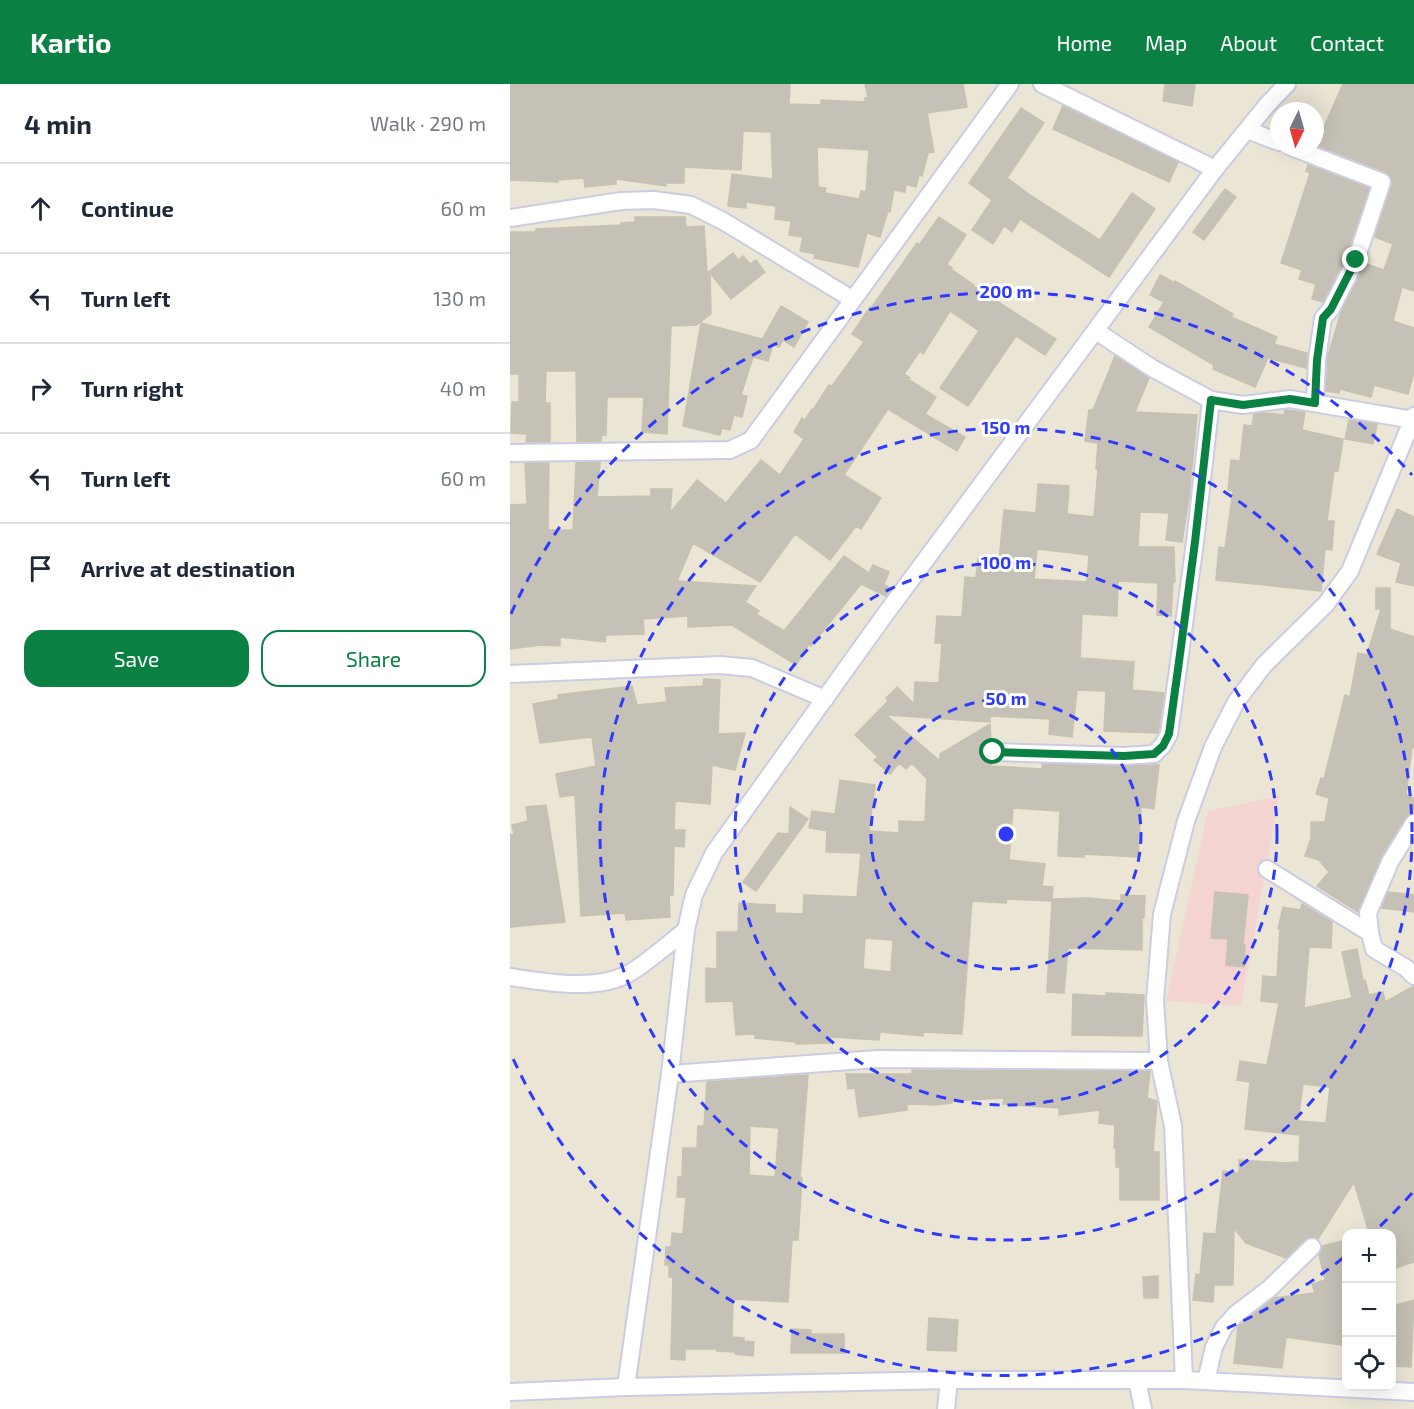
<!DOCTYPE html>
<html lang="en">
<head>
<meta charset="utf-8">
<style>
	body { margin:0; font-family:"Exo 2",sans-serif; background:#f2f2f3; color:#1f2937 }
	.controls { position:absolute; right:18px; bottom:18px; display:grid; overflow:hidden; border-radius:12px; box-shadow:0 6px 24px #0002 }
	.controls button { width:54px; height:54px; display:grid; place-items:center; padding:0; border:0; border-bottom:2px solid #e0e1e3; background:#fff; color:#1f2937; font:30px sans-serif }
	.compass { position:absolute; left:760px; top:18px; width:54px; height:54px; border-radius:50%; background:#fff; box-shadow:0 6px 24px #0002; rotate:185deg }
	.stop { position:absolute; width:18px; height:18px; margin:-14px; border:4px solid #0b8043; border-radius:50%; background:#fff }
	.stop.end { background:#0b8043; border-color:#fff; box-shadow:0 2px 6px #0008 }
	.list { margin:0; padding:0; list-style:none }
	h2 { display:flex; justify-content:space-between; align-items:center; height:78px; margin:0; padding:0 24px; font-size:26px }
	h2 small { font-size:20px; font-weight:400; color:#747a83 }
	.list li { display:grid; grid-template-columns:39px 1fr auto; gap:18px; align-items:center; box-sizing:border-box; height:90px; padding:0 24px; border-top:2px solid #e0e1e3 }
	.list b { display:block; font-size:22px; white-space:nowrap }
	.list em { font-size:20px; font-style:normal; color:#747a83 }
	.actions { display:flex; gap:12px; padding:18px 24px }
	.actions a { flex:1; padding:14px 0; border:2px solid #0b8043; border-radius:18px; text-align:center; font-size:21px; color:#0b8043 }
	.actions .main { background:#0b8043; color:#fff }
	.icon { flex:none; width:33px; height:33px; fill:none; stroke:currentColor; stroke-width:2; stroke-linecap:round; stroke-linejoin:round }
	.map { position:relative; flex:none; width:904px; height:1325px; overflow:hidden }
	header { display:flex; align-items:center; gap:36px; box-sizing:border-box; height:84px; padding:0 30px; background:#0b8043; color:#fff }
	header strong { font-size:28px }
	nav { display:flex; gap:33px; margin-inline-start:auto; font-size:21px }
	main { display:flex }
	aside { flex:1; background:#fff }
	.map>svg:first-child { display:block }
</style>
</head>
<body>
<header>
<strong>Kartio</strong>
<nav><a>Home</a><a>Map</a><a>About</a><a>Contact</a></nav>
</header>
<main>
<aside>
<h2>4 min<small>Walk · 290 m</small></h2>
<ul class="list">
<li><svg class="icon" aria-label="ahead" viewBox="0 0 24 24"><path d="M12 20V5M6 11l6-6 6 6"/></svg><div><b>Continue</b></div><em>60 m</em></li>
<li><svg class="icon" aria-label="left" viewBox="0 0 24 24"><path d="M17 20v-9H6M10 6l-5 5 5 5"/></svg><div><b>Turn left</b></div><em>130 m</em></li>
<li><svg class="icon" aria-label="right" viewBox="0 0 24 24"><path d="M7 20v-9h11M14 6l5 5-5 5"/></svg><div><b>Turn right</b></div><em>40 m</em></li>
<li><svg class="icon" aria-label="left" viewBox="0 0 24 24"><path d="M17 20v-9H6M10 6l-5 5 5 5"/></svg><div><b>Turn left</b></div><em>60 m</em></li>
<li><svg class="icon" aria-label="arrive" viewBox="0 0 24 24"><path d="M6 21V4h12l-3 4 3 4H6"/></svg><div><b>Arrive at destination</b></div></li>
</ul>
<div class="actions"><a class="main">Save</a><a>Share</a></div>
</aside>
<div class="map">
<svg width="904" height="1325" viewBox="0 0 904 1325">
	<rect width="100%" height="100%" fill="#ebe5d6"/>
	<path fill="#f4d4d1" d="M769,712L731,922L656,917L698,727Z"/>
	<g fill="#c6c1b6" stroke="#c6c1b0" stroke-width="1.5" fill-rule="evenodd">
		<path d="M0,0H280L279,20L311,21V16L355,18V14H358L355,0H453L457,23L417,29L424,68L418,69L412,92L409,91L406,103L396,100L395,108L384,106L380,128L378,127L370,153L357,149L348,183L304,174L305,170L290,167L293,153L279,151L281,137L265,135L266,122L236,118V124L218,122L222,90L263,95L261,48L233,47L231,86L174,83V99H156V102L106,95V100L75,103L74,94L48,96V98L0,96ZM307,63L359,66L356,108L351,107L349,115L315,109L316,104L308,103Z"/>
		<path d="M655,0H685L682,22L653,17Z"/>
		<path d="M833,0H904V207L892,203L883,237L904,244V288L898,310L864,301L861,313L830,305L829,309L816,307L818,272L831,228L856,180L874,186L883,160L865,153L882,101L880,92L876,88L806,61Z"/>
		<path d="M553,22L668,78L659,98L543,45Z"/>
		<path d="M511,24L534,39L497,94L523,113L590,156L622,109L645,125L599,193L510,135L502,148L494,142L483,160L462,146L482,116L459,99Z"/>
		<path d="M798,81L859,104L836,172L813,218L802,215L806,200L789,195L792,186L771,179L800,89L796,87Z"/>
		<path d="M715,105L726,113L694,156L683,148Z"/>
		<path d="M125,133H175L176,143L194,142L197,189L223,169L228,176L233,172L240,180L246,176L255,188L221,215L200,189L201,230L186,241L161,242L157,350L132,348L134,313H97L96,351H92L91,357L67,358L66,287H36L35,319H40V358H16L17,350L1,349L2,318H9V290H0V148H26V145L111,141V139L125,138Z"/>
		<path d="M429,133L456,151L437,180L442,184L441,185L464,201L463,202L546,255L535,271L506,252L458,322L430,304L469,247L440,227L413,270L410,267L394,290L400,294L398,295L426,313L415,330L455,353L447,367L378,325L334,391L371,414L351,445L346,442L320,476L285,450L250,498L183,459L167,497L246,502L235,518L249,527L246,530L274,547L334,472L359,489L363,481L379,488L374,500L381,505L376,512L351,500L301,562L299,560L286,581L222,541L178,543V532L133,535L134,550L96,551L95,558L50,553V562L31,561L0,565V421L17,420L15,379H39L38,446H63L66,379L90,378L87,413L141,412V405H162L160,429L187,396L216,419L251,376L270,391L294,355L284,348L292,334L295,336L302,325L303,326L319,301L322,302L354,258L342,250L360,223L361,224L407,159L409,161Z"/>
		<path d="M650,191L665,199V197L723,230L721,233L767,253L764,260L797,269L796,284L758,274L745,303L703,285L704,281L639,243L654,218L640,211Z"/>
		<path d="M271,222L298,238L284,263L273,256L269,263L263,260L258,277L243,273L231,311L237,312L232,333L224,331L220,346L212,344L210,351L173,342L191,239L256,256L253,254Z"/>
		<path d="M605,272L639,294L625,328L687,331L679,413L672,458L656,456L659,429L630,428L628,463H664L665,498H663L661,532L647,531L648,499L608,497L607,532L572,530L570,574L624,578L622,606L654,609L648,649L594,647L596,607L567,606L562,653L539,650L540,635L480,632V638L376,631L430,677V670L480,640L481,658L474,662L473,668L474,673L481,678V682L532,685V680L614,682L649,681L644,725L631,723L628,773L574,770V773L548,772L550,727L503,724L499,776L535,780L532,802L543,803L542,815L578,814L611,817V811L635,812L634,834H632V866L558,864L554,909L537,908L542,817L497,815L496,819L462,817L452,950L413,948V952L370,948L369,956L320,953L321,959L286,960V958L245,954V950L226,951L223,917L196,918V884L207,885V848H228L229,819L265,821V829L293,830L294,811L347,813L351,769L316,768L317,747L299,744L302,727L325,730L330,696L365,701L359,747L389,749V737L415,738L417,695L402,679L396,685L389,679L380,690L364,676L368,673L345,651L378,617L376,614L387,603L404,620L405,598L429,599L432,559H425L427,532L452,533L455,493L466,494L468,474L489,476L494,426L526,429L528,400L559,402L557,430L584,433L588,385H586L588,359L575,357L579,326H583ZM527,465L579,471L577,498L524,495ZM355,854L383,856L381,888L353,885Z"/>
		<path d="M775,326L795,328L792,346L833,355L828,387H824L817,437H824L822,466L815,465L811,507L706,496L709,463L715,464L723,407L718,406L721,376L730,377L734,341L742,342L744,330L754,329L774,331Z"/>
		<path d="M839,336L867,340L863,360L835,355Z"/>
		<path d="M887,425L904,433V502L886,498L891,479L867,470Z"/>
		<path d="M866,504H880V545L904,553V664L902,663L896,711L904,714V723L901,729L895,734L871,773L848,828L807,802L819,788L809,776L795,772L801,754V738H815L819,714L806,710L811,694L814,695L835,611L840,613L848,569L857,571L871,525H866Z"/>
		<path d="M194,595L210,596L208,650L235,649L225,686L202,681L200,720L165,717L164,746H175L174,763L164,762L163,811H159L160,833L116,836L115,829L71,832L65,711L50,713L46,690L86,682L82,653L30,659L23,620L49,615L48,611L122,602L127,621L157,618L155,604L193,602Z"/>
		<path d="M36,721L55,838L0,843V751L4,750L2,741L18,737L16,723Z"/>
		<path d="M280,723L298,735L246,807L233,798L268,749L279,750Z"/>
		<path d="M705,808L738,811L733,860L735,861L734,883L716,881L718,855L701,854Z"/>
		<path d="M878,808L904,811V828L872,824Z"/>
		<path d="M792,820L822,838L821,864L799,863L794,924L842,914L832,868L847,865L853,897L855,896L859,911L873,908L875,918L904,902V1178L882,1185V1149H859L844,1098L808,1155L800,1153L795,1155L776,1174L736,1159L724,1144L723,1201H704L703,1218L683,1216L686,1190L690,1191L694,1149L706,1150L713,1087L729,1089V1076L775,1079L789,1078L790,1051L735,1045L740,998L727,996L730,977L757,981L769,919L751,917L753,892L767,893L770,845H768L773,823L790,826ZM793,1000L820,1003L816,1039L788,1037Z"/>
		<path d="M596,909L634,911L632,952L562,951L563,910L596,912Z"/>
		<path d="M402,986L640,987L637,1014L647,1017L643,1068H649V1116H610V1083H606V1064H604L605,1041L589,1039L590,1026L549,1031V1024L493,1020L494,1014L441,1017L442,1019L426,1021L397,1020V1026L349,1033L345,1004L338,1005L336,990H402Z"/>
		<path d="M298,991L290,1094H292L288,1156H282L278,1218L223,1215L222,1253L234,1254V1257L244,1258L243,1272L225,1270V1268L207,1267V1265H175V1276L161,1275L163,1193H159V1181H155L156,1163H161L162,1149L173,1150L176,1113H167L168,1093H172L173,1064H187L188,1042H194L197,998ZM240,1042L269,1044L265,1093L239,1091Z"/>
		<path d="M837,1156V1262L776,1253L772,1284L724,1279L728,1243L764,1214L805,1209L802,1200L815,1196L809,1171L812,1162Z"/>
		<path d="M648,1192V1214H634L633,1193Z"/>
		<path d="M904,1216L901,1283L882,1282V1222Z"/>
		<path d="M419,1234L448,1236L446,1267L417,1266Z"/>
		<path d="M282,1245L301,1246V1250H334V1269H281Z"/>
	</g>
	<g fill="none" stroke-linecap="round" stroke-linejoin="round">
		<defs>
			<g id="street">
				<path d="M532,0L705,85"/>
				<path d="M737,46L769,58"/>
				<path d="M781,63L872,98L846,176L821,225L813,234L807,276L805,319"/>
				<path d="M0,134L111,117L144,116L181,121L213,137L342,215"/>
				<path d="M586,247L642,284L701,316L733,321L780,315L904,336"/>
				<path d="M0,369L220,366L241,356L500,0"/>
				<path d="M0,590L210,581L242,584L315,615"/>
				<path d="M483,668L614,672L644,670L653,661L659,650L668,585L685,458L701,316"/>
				<path d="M904,739L880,778L858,829L860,849L864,865L896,884L904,892"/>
				<path d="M757,785L860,849"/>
				<path d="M0,893C35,898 83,907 116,891C134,882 159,859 176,846"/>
				<path d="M160,990L368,975L649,977"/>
				<path d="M627,1296L633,1325"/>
				<path d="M674,1296L663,1042L649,977L645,916L652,830L676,737L703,663L726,618L754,581L816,520L840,487L904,332"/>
				<path d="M696,1297L704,1263L714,1243L726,1230L759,1205L802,1163"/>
				<path d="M116,1303L160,990L176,846L184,811L204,769L374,532L705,85L757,21L777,0"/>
				<path d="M0,1308L116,1303L439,1296H674L904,1308"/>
				<path d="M436,1325L439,1296"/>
			</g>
		</defs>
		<use href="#street" stroke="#cbcce2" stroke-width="20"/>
		<use href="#street" stroke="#fff" stroke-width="16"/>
	</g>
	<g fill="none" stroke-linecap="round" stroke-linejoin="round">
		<path stroke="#0b8043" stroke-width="8" d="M483,668L614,672L644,670L653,662L659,650L668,585L685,458L701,316L733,321L780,315L805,319L807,276L813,234L821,225L846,176"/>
	</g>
	<g fill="none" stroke="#2f3aff" stroke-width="3" stroke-dasharray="10 8">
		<circle cx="496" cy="750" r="135"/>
		<circle cx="496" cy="750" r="271"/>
		<circle cx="496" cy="750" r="406"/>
		<path d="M902 1109A542 542 0 0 1 866 1146M833 1174A542 542 0 0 1 1 970M1 530A542 542 0 0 1 902 391"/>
	</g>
	<circle cx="496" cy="750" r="9" fill="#2f3aff" stroke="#fff" stroke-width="3"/>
	<g font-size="18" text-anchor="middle" font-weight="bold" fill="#2f3aff" stroke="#fff" stroke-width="6" stroke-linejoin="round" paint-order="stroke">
		<text x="496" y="214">200 m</text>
		<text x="496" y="350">150 m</text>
		<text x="496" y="485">100 m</text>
		<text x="496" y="621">50 m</text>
	</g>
</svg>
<div class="controls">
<button>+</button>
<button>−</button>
<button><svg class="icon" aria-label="locate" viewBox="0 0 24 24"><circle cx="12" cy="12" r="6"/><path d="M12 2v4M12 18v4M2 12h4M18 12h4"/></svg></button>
</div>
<svg class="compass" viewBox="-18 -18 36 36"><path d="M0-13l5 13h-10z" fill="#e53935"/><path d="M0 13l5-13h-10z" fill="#747a83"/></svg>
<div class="stop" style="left:483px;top:668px"></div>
<div class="stop end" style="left:846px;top:176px"></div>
</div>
</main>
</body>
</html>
